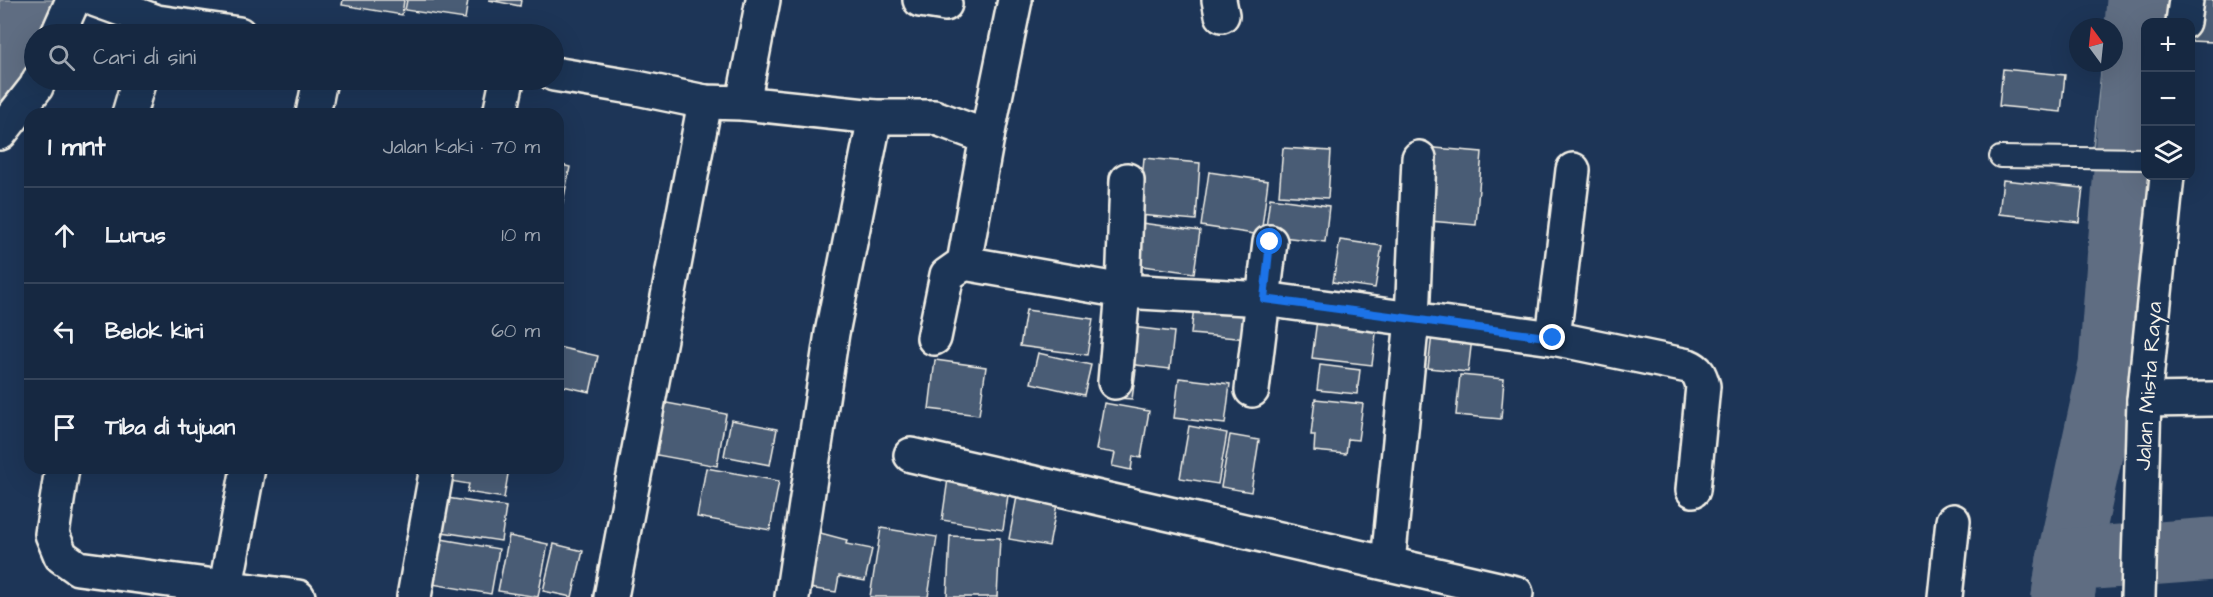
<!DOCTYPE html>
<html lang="id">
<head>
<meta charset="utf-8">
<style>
	body { margin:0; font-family:"Architects Daughter",sans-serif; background:#23344c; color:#f1f3f6 }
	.controls { position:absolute; right:18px; top:18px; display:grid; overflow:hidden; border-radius:12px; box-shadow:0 6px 24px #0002 }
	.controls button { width:54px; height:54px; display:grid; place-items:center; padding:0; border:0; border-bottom:2px solid #35445a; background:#162841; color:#f1f3f6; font:30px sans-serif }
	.compass { position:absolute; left:2069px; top:18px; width:54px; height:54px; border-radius:50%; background:#162841; box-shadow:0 6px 24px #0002; rotate:345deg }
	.stop { position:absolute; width:18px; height:18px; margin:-14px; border:4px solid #1a73e8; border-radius:50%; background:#fff }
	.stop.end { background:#1a73e8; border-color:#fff; box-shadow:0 2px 6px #0008 }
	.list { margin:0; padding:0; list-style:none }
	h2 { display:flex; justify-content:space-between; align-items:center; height:78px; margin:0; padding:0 24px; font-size:26px }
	h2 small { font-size:20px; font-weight:400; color:#9ea6b1 }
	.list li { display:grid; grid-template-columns:39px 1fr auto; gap:18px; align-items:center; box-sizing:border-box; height:96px; padding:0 24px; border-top:2px solid #35445a }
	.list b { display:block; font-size:22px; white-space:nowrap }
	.list em { font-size:20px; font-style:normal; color:#9ea6b1 }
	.icon { flex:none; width:33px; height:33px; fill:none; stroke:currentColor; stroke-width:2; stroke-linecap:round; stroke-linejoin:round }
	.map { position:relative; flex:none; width:2213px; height:597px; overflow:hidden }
	.search { position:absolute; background:#162841; box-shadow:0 6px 24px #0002; left:24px; top:24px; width:540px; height:66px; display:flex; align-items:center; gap:15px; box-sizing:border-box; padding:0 21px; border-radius:33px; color:#9ea6b1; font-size:22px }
	.panel { position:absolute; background:#162841; box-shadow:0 6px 24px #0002; left:24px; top:108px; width:540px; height:366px; border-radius:18px }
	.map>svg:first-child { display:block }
</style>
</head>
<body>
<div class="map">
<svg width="2213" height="597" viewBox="0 0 2213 597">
	<rect width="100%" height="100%" fill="#1d3557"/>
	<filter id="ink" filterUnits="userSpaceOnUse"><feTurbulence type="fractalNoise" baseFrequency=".0167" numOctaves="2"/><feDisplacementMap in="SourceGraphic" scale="12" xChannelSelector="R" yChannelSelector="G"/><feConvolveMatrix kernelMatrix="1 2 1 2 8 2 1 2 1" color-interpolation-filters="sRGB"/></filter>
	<g filter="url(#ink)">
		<path fill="#354a67" stroke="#949ea8" stroke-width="1.5" d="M2109,0H2139L2134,69L2140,0H2186L2183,22H2146L2145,159L2092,157L2102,63H2114V27H2106Z"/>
		<path fill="#5e6d82" stroke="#9aa2ab" stroke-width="1.5" d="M0,0H73L58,34H34V80L0,133Z"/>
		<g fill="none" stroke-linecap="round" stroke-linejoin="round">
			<g stroke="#5e6d82" stroke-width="63">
				<path d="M2063,597L2068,560L2110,366L2138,0"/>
				<path d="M2063,597L2068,560L2213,549"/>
			</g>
		</g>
		<g fill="#485b74" stroke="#f4f1e8" stroke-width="1.5">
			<path d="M343,0H404L402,15L342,5Z"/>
			<path d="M407,0H468L465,19L405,10Z"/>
			<path d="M489,0H521L520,6Z"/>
			<path d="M2190,0H2213V42L2190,41Z"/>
			<path d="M2003,69L2065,75L2061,112L1999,106Z"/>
			<path d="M1423,147L1482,152L1476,225L1418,220Z"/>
			<path d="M1283,148L1331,151L1328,198L1279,195Z"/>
			<path d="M1144,158L1200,163L1196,220L1139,215Z"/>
			<path d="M558,164L570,167L559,222H558Z"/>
			<path d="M1209,172L1268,181L1261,235L1201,226Z"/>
			<path d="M2003,180L2083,188L2079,222L1999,214Z"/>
			<path d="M1270,198L1329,206L1325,242L1265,235Z"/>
			<path d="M1134,222L1200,231L1194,273L1128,264Z"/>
			<path d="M1340,240L1382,246L1375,288L1333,282Z"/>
			<path d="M1195,296L1252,302L1248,339L1191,334Z"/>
			<path d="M1026,310L1093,319L1087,355L1020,346Z"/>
			<path d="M1318,312L1378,318L1372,365L1312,358Z"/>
			<path d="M1123,326L1174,332L1170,369L1119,363Z"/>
			<path d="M1433,326L1473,330L1468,372L1428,368Z"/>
			<path d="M558,347L598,356L590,392L558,385Z"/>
			<path d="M1038,353L1091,365L1084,395L1031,383Z"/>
			<path d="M935,360L986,367L979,415L929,409Z"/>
			<path d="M1320,365L1360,370L1357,394L1317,390Z"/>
			<path d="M1123,368L1136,370L1132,399L1118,398Z"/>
			<path d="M1460,375L1504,379L1501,419L1456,415Z"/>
			<path d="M1179,378L1230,384L1225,424L1174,418Z"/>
			<path d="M1315,399L1363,404L1358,440L1348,439L1346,454L1314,451L1315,435H1311Z"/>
			<path d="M656,401L726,414L717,466L646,453Z"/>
			<path d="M1104,403L1149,411L1141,458L1133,456L1131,470L1112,466L1115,453L1096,450Z"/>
			<path d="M731,420L777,429L770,465L724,456Z"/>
			<path d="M1189,426L1227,433L1218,484L1180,478Z"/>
			<path d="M1230,435L1259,440L1251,492L1221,487Z"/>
			<path d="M440,468H509L504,498L467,492L469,484L438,479Z"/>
			<path d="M706,468L779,481L770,530L697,517Z"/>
			<path d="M949,472L1010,481L1003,530L942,520Z"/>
			<path d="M1019,486L1059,494L1049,546L1009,539Z"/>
			<path d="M434,496L506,507L501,541L429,530Z"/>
			<path d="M881,528L937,537L928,597H870Z"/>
			<path d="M809,530L847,540L846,544L872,549L865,581L839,576L836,592L802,587Z"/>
			<path d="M509,536L548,544L538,597L498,591Z"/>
			<path d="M950,536L1000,538L997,597H947Z"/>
			<path d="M441,539L499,549L491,594L432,584Z"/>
			<path d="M554,544L583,551L572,597L543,591Z"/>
		</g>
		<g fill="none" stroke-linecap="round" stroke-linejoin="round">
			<defs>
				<path id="service" d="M2000,157L2146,159"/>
				<g id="minor">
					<path d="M96,0L157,22L239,34"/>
					<path d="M920,0L945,4"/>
					<path d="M1219,0L1222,15"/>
					<path d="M2183,22L2186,0"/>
					<path d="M58,34L73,0"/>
					<path d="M554,74L637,88L705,102L743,103L875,117H934L987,137"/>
					<path d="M743,103L763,0"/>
					<path d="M129,114L139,80"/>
					<path d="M313,114L320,80"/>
					<path d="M500,114L507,80"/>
					<path d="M0,133L36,87L39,80"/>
					<path d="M964,263L1123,291L1264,299L1553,338L1688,366C1698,370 1700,375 1703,386L1693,490"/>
					<path d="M934,338L947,275L964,263L987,137L1015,0"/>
					<path d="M1553,338L1573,170"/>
					<path d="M1115,382L1123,291L1127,180"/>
					<path d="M1252,390L1270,242"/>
					<path d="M2144,400L2213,399"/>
					<path d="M911,455L1516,593L1515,597"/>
					<path d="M62,468L52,534L61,556L78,568L298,597"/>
					<path d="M1388,563L1412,319L1419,158"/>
					<path d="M226,586L248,468"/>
					<path d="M414,597L437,468"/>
					<path d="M611,597L705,102"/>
					<path d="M792,597L832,333L875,117"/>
					<path d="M1945,597L1953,521"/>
					<path d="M2138,597L2144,400L2167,176"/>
				</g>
			</defs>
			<use href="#service" stroke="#f4f1e8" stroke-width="24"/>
			<use href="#minor" stroke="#f4f1e8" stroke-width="38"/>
			<use href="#service" stroke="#1d3557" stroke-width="20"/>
			<use href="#minor" stroke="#1d3557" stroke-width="33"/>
		</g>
	</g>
	<g fill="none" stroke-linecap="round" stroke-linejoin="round" filter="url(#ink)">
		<path stroke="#1a73e8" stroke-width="8" d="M1270,242L1264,299L1553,338"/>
	</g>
	<g text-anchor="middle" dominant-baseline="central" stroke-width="5" stroke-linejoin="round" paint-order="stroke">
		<g font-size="22" fill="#f4f1e8" stroke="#1d3557">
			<text transform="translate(2149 386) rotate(-86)">Jalan Mista Raya</text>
		</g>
	</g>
</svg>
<div class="controls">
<button>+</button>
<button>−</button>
<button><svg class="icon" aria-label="layers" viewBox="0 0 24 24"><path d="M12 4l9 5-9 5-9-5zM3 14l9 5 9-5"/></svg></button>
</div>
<svg class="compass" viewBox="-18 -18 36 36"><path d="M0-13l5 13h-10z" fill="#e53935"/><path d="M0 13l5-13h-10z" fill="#9ea6b1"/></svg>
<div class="stop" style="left:1270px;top:242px"></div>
<div class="stop end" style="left:1553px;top:338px"></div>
<div class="search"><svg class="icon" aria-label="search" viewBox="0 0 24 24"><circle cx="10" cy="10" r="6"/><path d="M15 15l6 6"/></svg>Cari di sini</div>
<section class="panel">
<h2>1 mnt<small>Jalan kaki · 70 m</small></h2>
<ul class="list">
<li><svg class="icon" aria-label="ahead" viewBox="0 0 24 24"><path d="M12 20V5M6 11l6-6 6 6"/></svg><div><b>Lurus</b></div><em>10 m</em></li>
<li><svg class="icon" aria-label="left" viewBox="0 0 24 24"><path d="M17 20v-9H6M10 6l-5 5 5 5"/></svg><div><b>Belok kiri</b></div><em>60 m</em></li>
<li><svg class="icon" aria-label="arrive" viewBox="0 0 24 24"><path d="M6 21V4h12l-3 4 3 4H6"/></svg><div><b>Tiba di tujuan</b></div></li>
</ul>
</section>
</div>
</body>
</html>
